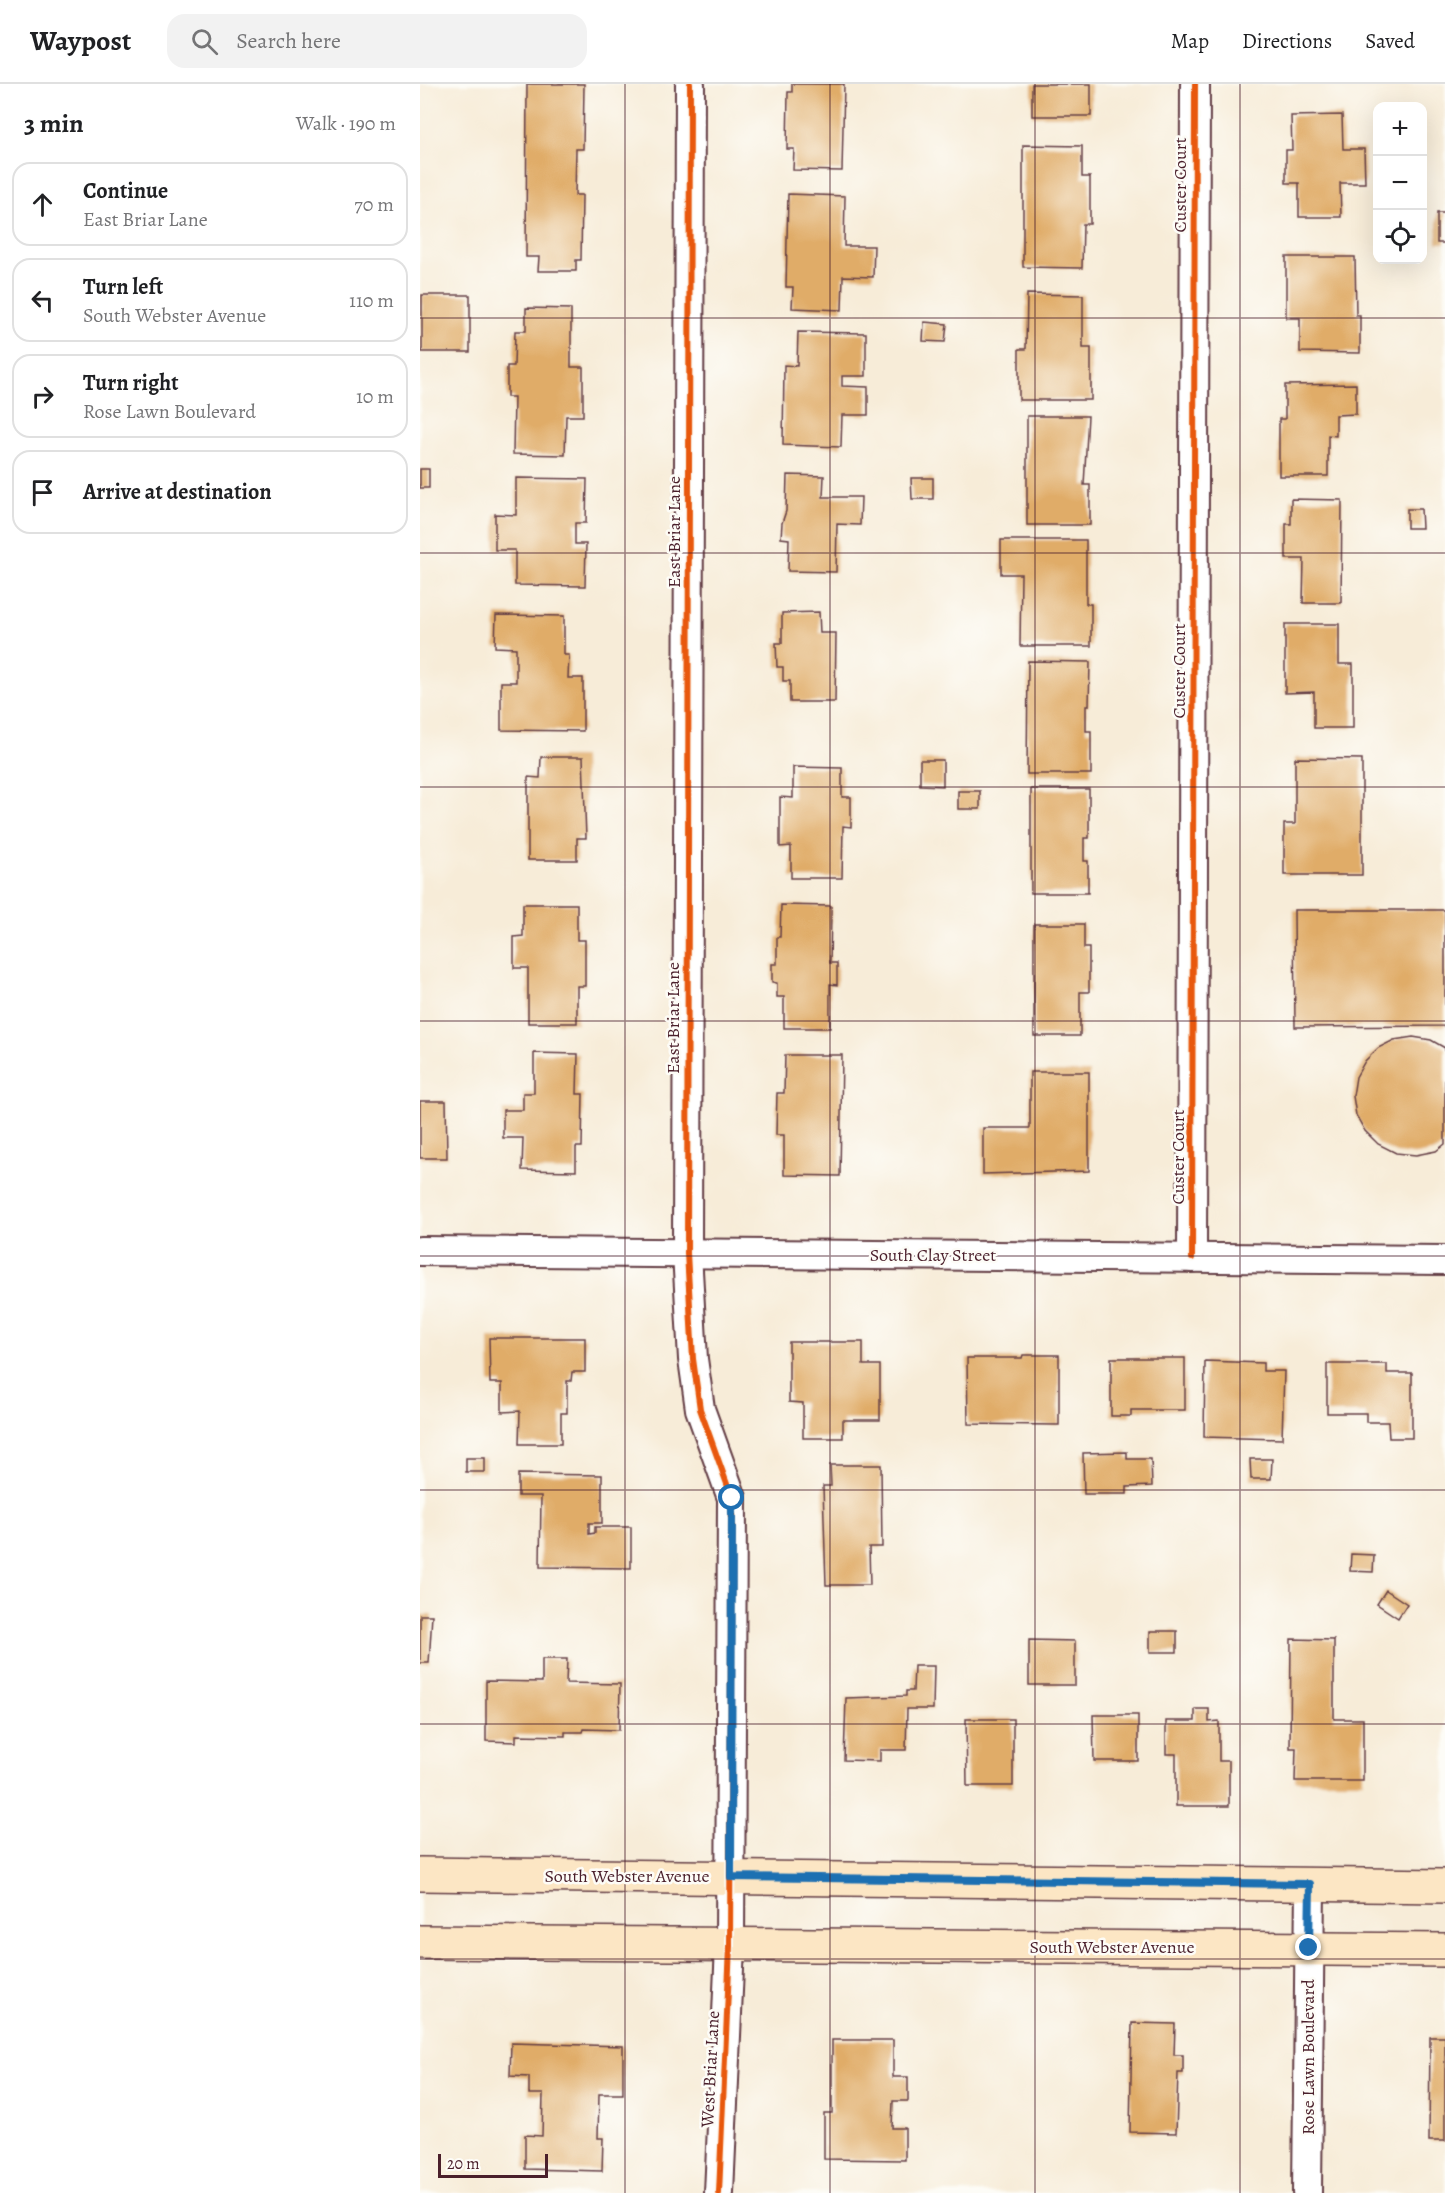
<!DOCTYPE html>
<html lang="en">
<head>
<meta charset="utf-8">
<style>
	body { margin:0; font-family:Alegreya,serif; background:#f2f2f2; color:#202124 }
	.controls { position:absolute; right:18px; top:18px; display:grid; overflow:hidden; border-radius:12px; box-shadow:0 6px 24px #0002 }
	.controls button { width:54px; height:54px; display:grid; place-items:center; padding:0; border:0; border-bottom:2px solid #e0e0e0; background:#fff; color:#202124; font:30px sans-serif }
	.scale { position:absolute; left:18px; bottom:15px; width:110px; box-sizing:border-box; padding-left:6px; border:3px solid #4a1f2b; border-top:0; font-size:16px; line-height:21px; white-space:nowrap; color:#4a1f2b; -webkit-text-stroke:4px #fdfcf7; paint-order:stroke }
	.stop { position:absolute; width:18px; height:18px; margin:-14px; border:4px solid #1f6fb2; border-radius:50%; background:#fff }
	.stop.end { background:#1f6fb2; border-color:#fff; box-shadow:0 2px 6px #0008 }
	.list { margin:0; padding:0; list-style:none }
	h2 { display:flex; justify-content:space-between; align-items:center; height:78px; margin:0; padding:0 24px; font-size:26px }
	h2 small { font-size:20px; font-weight:400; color:#757577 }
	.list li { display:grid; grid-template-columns:39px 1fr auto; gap:18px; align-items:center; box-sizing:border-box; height:84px; margin:0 12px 12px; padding:0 12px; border:2px solid #e0e0e0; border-radius:18px }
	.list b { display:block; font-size:22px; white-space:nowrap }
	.list p { margin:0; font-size:20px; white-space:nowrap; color:#757577 }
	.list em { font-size:20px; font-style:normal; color:#757577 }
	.icon { flex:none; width:33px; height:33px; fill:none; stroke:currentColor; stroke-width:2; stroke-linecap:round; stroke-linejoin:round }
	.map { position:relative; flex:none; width:1025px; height:2109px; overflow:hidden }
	header { display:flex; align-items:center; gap:36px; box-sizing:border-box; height:84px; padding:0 30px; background:#fff; border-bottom:2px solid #e0e0e0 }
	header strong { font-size:28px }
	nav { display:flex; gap:33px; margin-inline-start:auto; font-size:21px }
	.search { width:420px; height:54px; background:#f2f2f2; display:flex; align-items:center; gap:15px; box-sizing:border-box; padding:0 21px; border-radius:18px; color:#757577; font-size:22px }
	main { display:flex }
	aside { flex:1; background:#fff }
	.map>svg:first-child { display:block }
</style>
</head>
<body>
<header>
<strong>Waypost</strong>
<div class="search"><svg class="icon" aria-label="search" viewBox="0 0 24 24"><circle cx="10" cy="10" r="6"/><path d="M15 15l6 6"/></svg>Search here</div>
<nav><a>Map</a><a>Directions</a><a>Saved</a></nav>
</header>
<main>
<aside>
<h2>3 min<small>Walk · 190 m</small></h2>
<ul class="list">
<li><svg class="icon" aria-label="ahead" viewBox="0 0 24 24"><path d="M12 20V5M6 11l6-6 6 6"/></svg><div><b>Continue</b><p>East Briar Lane</p></div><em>70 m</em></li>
<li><svg class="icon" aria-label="left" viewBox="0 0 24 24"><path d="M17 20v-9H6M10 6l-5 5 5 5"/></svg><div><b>Turn left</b><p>South Webster Avenue</p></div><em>110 m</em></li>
<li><svg class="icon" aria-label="right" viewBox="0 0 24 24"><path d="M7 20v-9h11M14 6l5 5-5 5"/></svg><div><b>Turn right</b><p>Rose Lawn Boulevard</p></div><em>10 m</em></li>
<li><svg class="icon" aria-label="arrive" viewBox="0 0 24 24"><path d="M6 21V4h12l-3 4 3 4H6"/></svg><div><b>Arrive at destination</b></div></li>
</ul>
</aside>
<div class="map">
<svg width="1025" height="2109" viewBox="0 0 1025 2109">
	<rect width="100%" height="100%" fill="#fdfcf7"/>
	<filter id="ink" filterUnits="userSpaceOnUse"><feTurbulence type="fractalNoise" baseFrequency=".0167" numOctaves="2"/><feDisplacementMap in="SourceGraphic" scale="12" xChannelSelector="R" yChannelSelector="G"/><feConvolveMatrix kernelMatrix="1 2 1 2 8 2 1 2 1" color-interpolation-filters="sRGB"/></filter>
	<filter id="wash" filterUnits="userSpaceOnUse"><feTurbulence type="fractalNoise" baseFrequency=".008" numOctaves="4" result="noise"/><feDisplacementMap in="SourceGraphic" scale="24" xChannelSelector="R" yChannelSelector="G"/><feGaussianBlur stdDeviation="1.35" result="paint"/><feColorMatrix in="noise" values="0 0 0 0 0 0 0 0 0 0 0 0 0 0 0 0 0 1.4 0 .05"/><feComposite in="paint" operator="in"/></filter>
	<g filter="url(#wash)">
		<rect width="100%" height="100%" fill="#f7ecd8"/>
		<g id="blocks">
			<g fill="#e0ac68">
				<path d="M107,0H164L163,65H156L155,111H162L161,176H156V187H118L119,173H106Z"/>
				<path d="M372,0H424L422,87L373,86L374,65H367L368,8H372Z"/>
				<rect x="612" y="0" width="59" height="32"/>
				<path d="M922,31L923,65H944L945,99H920L921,133H879V99H866V66H872L871,32Z"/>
				<path d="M603,61L662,62V93H670V140H663L662,184L603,183Z"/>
				<path d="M368,110L425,112L424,162H454L453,193L423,192L422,226L372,224L373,203H366Z"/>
				<rect x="1017" y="129" width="8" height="30"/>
				<path d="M866,173H935L936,231H940V269L880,268V234H866Z"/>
				<path d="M607,210L663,211V264H671V316H599V265H606Z"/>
				<rect x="2" y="211" width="48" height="57"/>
				<path d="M106,224L151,225V283H163V332H146L145,371L93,370L94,313H87V282H94L95,247H106Z"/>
				<path d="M504,238L527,240L525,258L503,257Z"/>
				<path d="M378,248L446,249V292H422V302L448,303V331H422L421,363L363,361L364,281L377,282Z"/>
				<path d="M936,300V330L916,331V352L908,351V392H859V335H865V301Z"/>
				<path d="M607,332H668L664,401H670V441H607Z"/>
				<rect x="0" y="385" width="9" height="19"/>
				<path d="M367,391L404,392L403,413H441L440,441L417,440L416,488L368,487L369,455L361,454L362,439L366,427Z"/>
				<path d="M96,394L167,395L166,439H155V460H166L165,502L95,501V466H75V430L96,431Z"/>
				<path d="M491,394H513V415H492Z"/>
				<path d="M871,415L922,416L921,519H883L884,475H866V440H871Z"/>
				<path d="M987,425H1001L1002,444H987Z"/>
				<path d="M581,456H666V520H671V562H600L601,490H581Z"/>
				<path d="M399,528L400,549H416L415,618H370V597H363V583H357L356,559H362V529Z"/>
				<path d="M76,531L144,532V571H149L148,594H163V647L81,646V598H96V564L75,563Z"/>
				<path d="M865,540H919V580H933V644H894V608L865,609Z"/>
				<path d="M608,577L670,578L669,622H666V647H671V690H607Z"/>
				<path d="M121,673H163L166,754H157V776H108V693L120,694Z"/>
				<path d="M875,674L942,675V791H864V740H875Z"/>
				<path d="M500,676H523V702L500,701Z"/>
				<path d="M373,683L422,684V713H431V743L423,742L422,794H371V762L360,763V713L373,714Z"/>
				<path d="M611,705H669V754H664V777H668V809H611Z"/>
				<rect x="538" y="707" width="22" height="18"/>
				<path d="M103,820H157V856H165V902H157V939H108V884H94V853L103,852Z"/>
				<path d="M361,821L411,822L410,879H417V901L410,900V944H364V913H357V899L352,898V880H357V853H360Z"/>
				<path d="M874,826H1025V942L875,943Z"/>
				<path d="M614,840H664V864H669V908H660V952H614Z"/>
				<path d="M993,953L1011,956L1025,964V1060L1016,1067L996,1071L976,1069L958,1060L945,1047L936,1031L933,1012L936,993L945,977L958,964L974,956Z"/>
				<path d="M114,969L158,970L157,1010H163L162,1063H156V1087L102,1086L103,1054H83V1026H103V1009H114Z"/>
				<path d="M365,971H422L420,1092L364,1091V1051H356L357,1009H364Z"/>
				<path d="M610,988H669V1087L563,1090V1044H610Z"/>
				<path d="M0,1017H26L27,1074H0Z"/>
				<path d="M69,1254H165V1288H152L151,1297H147V1329H141V1360H99L100,1327L82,1328V1299H70Z"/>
				<path d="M369,1258H443V1281H460V1336H423V1354H383V1319L369,1318Z"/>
				<path d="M603,1271H639V1341L548,1340L547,1274H602Z"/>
				<path d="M691,1274H765V1326H711V1332H691Z"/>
				<path d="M785,1277L843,1279V1287H864L862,1355L784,1353Z"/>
				<path d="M907,1280H967V1289H992V1354H969L968,1338H946V1329H907Z"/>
				<path d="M707,1368V1375H731L732,1402L707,1403V1410H664L663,1369Z"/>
				<rect x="46" y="1374" width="19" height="14"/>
				<path d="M830,1375H852L851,1395H831Z"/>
				<path d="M410,1381H461L462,1463H449L450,1501H406L403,1402H411Z"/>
				<path d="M98,1390L182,1391V1439H169V1450L175,1449V1443H211V1484L120,1483L121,1412H98Z"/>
				<path d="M931,1470L954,1471L953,1488L930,1487Z"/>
				<path d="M966,1506L987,1520L978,1534L957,1520Z"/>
				<path d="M0,1531H12L9,1579H0Z"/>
				<rect x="730" y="1547" width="27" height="21"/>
				<path d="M871,1555L914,1556V1635H943V1697H875L876,1664H870Z"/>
				<path d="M609,1556L655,1557V1601H609Z"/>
				<path d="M122,1575H147L146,1599L200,1600L199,1646L164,1645L163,1648H145V1652L96,1651V1658L66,1657V1597L122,1598Z"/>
				<path d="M494,1582H514L513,1625H487L486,1666H460V1677L424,1676L426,1614L486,1612V1607H493Z"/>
				<path d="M775,1625H789V1638L799,1637V1677H809V1722H756V1670H746V1637H775Z"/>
				<path d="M673,1631H718V1677H674Z"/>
				<path d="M546,1635H593V1702H547Z"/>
				<path d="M712,1939L755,1940L754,1971H763V1989H758L756,2049L710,2048Z"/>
				<path d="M1010,1953H1025V2057H1009Z"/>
				<path d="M412,1956H473V1993H488V2017H473L472,2044H485V2076L404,2075V2029H412Z"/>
				<path d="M91,1959L203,1962V2010H179L178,2054H183L182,2087L105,2085V2051L122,2052L123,2010H109V1993L90,1992Z"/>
			</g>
		</g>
	</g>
	<g filter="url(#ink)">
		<use href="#blocks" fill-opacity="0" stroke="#643e45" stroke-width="1.5"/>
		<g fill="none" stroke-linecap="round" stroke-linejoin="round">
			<defs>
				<g id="street">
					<path d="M270,0L267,1169L273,1275L280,1325L312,1414L310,1862L299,2109"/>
					<path d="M0,1167L1025,1176"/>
					<path d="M772,1174L775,0"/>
					<path d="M887,2109L890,1800"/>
				</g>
				<g id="secondary">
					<path d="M0,1790L1025,1802"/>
					<path d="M0,1858L1025,1866"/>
				</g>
			</defs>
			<use href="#street" stroke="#643e45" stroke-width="32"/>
			<use href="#secondary" stroke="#643e45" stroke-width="36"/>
			<use href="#street" stroke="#fff" stroke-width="28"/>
			<use href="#secondary" stroke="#fce6c4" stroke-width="33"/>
			<defs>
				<g id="cycleway">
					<path d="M270,0L267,1169L273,1275L280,1325L312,1414L310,1862L299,2109"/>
					<path d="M772,1174L775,0"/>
				</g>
			</defs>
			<use href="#cycleway" stroke="#fdfcf7" stroke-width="10"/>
			<use href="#cycleway" stroke="#e8590c" stroke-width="6"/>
		</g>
	</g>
	<g fill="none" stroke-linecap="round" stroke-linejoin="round" filter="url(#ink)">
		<path stroke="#1f6fb2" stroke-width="8" d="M312,1414L311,1793L890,1800L889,1864"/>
	</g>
	<path fill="none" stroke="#4a1f2b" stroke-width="1.5" stroke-opacity="0.55" d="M205,0V2109M410,0V2109M615,0V2109M820,0V2109M0,234H1025M0,469H1025M0,703H1025M0,937H1025M0,1172H1025M0,1406H1025M0,1640H1025M0,1875H1025"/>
	<g text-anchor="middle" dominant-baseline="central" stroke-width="5" stroke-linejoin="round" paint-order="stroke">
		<g font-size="18" fill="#4a1f2b" stroke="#fdfcf7">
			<text transform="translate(760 101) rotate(-90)">Custer Court</text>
			<text transform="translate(254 448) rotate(-90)">East Briar Lane</text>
			<text transform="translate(759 587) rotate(-90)">Custer Court</text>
			<text transform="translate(253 934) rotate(-90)">East Briar Lane</text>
			<text transform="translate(758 1073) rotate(-90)">Custer Court</text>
			<text x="513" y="1171">South Clay Street</text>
			<text x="207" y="1792">South Webster Avenue</text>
			<text x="692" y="1863">South Webster Avenue</text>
			<text transform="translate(888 1973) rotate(-90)">Rose Lawn Boulevard</text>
			<text transform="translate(290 1985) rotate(-87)">West Briar Lane</text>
		</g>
	</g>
</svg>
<div class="controls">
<button>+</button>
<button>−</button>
<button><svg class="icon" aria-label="locate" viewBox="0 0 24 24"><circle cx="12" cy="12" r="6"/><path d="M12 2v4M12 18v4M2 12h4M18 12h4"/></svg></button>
</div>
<div class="scale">20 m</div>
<div class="stop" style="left:312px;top:1414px"></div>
<div class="stop end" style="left:889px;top:1864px"></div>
</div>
</main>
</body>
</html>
